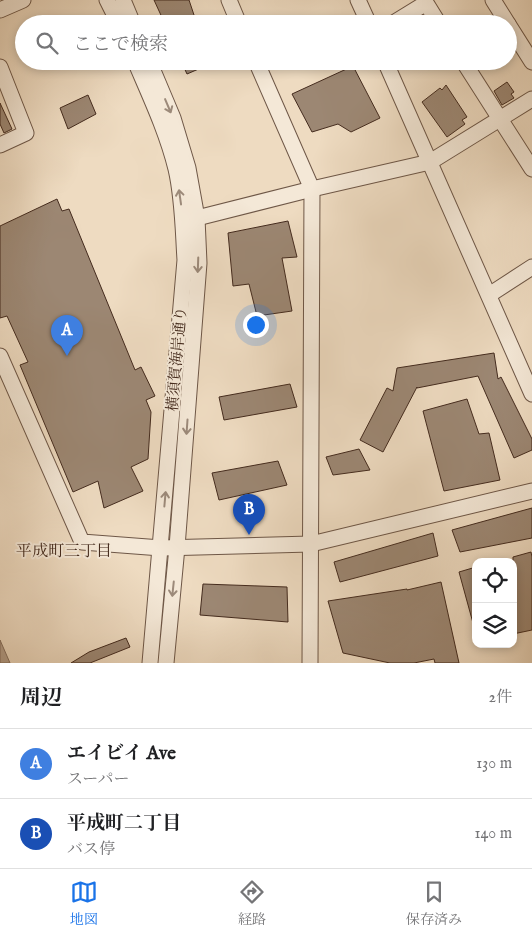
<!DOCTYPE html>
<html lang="ja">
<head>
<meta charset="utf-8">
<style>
	body { margin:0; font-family:"IM FELL English","Noto Serif JP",serif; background:#f6f6f6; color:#202124 }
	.controls { position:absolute; right:15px; bottom:15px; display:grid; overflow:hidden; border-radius:10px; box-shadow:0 2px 8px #0003 }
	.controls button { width:45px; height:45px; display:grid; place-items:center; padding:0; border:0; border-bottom:1px solid #e0e0e0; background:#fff; color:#202124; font:25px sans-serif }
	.you { position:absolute; left:255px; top:324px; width:18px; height:18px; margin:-12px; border:4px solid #fff; border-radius:50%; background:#1a73e8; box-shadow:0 0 0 8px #1a73e833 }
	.badge { display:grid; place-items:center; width:32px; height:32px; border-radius:50%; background:#1a73e8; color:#fff; font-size:16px; font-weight:700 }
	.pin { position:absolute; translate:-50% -41px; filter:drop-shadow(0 1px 2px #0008) }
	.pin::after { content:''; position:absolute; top:26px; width:18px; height:15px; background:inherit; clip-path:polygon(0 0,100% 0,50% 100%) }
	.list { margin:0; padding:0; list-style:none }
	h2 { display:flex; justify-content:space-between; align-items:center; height:65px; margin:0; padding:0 20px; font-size:21px }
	h2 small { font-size:16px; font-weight:400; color:#757577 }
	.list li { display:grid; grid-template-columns:32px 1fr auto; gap:15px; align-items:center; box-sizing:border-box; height:70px; padding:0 20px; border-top:1px solid #e0e0e0 }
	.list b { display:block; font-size:19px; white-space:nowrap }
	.list p { margin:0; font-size:16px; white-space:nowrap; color:#757577 }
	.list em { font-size:16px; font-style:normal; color:#757577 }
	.icon { flex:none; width:28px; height:28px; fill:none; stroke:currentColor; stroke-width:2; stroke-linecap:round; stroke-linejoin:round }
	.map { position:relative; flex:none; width:532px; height:663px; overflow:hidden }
	.search { position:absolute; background:#fff; box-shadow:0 2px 8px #0003; left:15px; right:15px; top:15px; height:55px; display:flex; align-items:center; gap:12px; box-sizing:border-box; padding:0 18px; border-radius:28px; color:#757577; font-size:19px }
	.sheet { height:205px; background:#fff }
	nav { display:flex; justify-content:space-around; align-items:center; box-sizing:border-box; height:70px; border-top:1px solid #e0e0e0; background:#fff; font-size:14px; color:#757577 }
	nav a { display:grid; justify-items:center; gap:2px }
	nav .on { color:#1a73e8 }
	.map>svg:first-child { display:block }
</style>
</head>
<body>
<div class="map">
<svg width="532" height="663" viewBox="0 0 532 663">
	<rect width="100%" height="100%" fill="#eedbc1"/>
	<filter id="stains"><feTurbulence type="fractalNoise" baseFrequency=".004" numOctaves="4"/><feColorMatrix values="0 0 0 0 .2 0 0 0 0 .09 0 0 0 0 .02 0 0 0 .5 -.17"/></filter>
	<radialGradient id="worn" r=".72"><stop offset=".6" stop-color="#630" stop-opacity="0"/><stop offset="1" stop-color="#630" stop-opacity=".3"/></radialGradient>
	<path fill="#b49f8a" stroke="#87715f" d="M0,640L10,663H0Z"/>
	<g fill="#9c8773" stroke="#442b1e">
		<path d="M154,0H189L197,24H165Z"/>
		<path d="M181,61H217L187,74Z"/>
		<path d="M353,66L380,118L351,132L338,124L312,132L292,94Z"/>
		<path d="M507,82L514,92L511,94L514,98L502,105L494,91Z"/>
		<path d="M446,85L467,117L462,120L465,124L447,137L422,102L440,88L442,90Z"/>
		<path d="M88,95L96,114L68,129L60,108Z"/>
		<path d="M0,103L12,129L4,133L0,124Z"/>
		<path d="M57,199L62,211L69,209L135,370L141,367L155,396L146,400L151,412L148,459L131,467L143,491L104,508L98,481L73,492L20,365L28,362L7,316L0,318V226Z"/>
		<path d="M288,221L297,257L282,258L292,311L257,316L249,284L233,286L228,233Z"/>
		<path d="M494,353L498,379L501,377L532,439V450L514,458L478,376L417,388V387L383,452L360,440L387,388L393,391L397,368Z"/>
		<path d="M290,384L297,407L224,420L219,397Z"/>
		<path d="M467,399L479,434L489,433L500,480L444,491L423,411Z"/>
		<path d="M359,449L370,470L333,475L326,457Z"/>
		<path d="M278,461L287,485L219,500L212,473Z"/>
		<path d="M532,508V538L460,552L452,530Z"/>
		<path d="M433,533L438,556L340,582L334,562Z"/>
		<path d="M531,552L532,557V630L513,634V557Z"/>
		<path d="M476,567V623H473L459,572Z"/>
		<path d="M441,582L459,663H435L434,659L414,663H390L343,653L328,601L407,589V590Z"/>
		<path d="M203,584L287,587L288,622L200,615Z"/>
		<path d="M126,638L130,647L90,663H71L89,652Z"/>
	</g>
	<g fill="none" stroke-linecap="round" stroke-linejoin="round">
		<defs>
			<g id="minor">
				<path d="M107,0L119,24"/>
				<path d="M123,0L133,24"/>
				<path d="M229,0L239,24"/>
				<path d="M358,0L369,24"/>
				<path d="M493,0L508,24"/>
				<path d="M0,10L23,0"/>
				<path d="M392,24L426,3L439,24"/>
				<path d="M508,24L532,62"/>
				<path d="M135,61C150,96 167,132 176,169C183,199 183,230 185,260L150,663"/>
				<path d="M149,61L173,118L188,168L197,218L199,263L177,547L166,663"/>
				<path d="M256,61L312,189L310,663"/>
				<path d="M385,61L532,394"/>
				<path d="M463,61L532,169"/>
				<path d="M0,67L26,133L0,145"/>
				<path d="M197,218L312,189L430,162L532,99"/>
				<path d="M489,295L532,267"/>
				<path d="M0,356L82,542L161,548L311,544L532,491"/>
			</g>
		</defs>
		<use href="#minor" stroke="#6e5747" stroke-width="17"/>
		<use href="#minor" stroke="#f4e8d7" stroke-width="15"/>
	</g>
	<defs><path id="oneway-shaft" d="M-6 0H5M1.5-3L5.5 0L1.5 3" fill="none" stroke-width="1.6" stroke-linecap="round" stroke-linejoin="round" transform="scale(1.25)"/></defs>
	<g stroke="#9c8a7a">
		<use href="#oneway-shaft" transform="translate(168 106) rotate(67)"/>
		<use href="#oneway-shaft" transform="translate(180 197) rotate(-98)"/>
		<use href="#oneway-shaft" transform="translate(198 265) rotate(92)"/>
		<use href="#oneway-shaft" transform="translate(187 427) rotate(94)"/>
		<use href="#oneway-shaft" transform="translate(165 499) rotate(-85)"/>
		<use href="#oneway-shaft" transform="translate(173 589) rotate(96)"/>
	</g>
	<g text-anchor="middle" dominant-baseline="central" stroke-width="4" stroke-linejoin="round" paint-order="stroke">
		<g font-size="15" fill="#442b1e" stroke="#f4e8d7">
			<text transform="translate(177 359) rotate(-85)">横須賀海岸通り</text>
		</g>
		<g font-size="16" fill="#442b1e" stroke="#f4e8d7">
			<text x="64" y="552">平成町三丁目</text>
		</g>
	</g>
	<rect width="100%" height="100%" filter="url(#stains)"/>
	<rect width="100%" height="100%" fill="url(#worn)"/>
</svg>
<div class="controls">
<button><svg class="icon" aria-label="locate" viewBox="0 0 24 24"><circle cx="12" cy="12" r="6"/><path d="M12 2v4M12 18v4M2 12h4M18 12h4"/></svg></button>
<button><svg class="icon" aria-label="layers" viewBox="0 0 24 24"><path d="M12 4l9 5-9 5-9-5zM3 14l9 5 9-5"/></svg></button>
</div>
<div class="you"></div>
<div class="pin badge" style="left:67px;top:356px;background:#3f7fe0">A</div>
<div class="pin badge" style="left:249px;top:535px;background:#1a4fb4">B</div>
<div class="search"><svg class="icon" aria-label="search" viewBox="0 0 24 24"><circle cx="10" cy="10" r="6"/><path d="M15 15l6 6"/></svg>ここで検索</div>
</div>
<section class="sheet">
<h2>周辺<small>2件</small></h2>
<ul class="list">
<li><span class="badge" style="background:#3f7fe0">A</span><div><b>エイビイ Ave</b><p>スーパー</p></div><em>130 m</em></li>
<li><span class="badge" style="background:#1a4fb4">B</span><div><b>平成町二丁目</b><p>バス停</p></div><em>140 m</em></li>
</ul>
</section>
<nav>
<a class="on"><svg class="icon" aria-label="map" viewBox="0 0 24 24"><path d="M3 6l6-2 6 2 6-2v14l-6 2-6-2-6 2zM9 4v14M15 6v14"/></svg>地図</a>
<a><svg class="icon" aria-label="directions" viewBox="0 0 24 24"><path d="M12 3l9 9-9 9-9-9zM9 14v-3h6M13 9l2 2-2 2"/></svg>経路</a>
<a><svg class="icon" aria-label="saved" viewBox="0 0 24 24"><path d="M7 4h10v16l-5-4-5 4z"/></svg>保存済み</a>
</nav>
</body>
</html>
